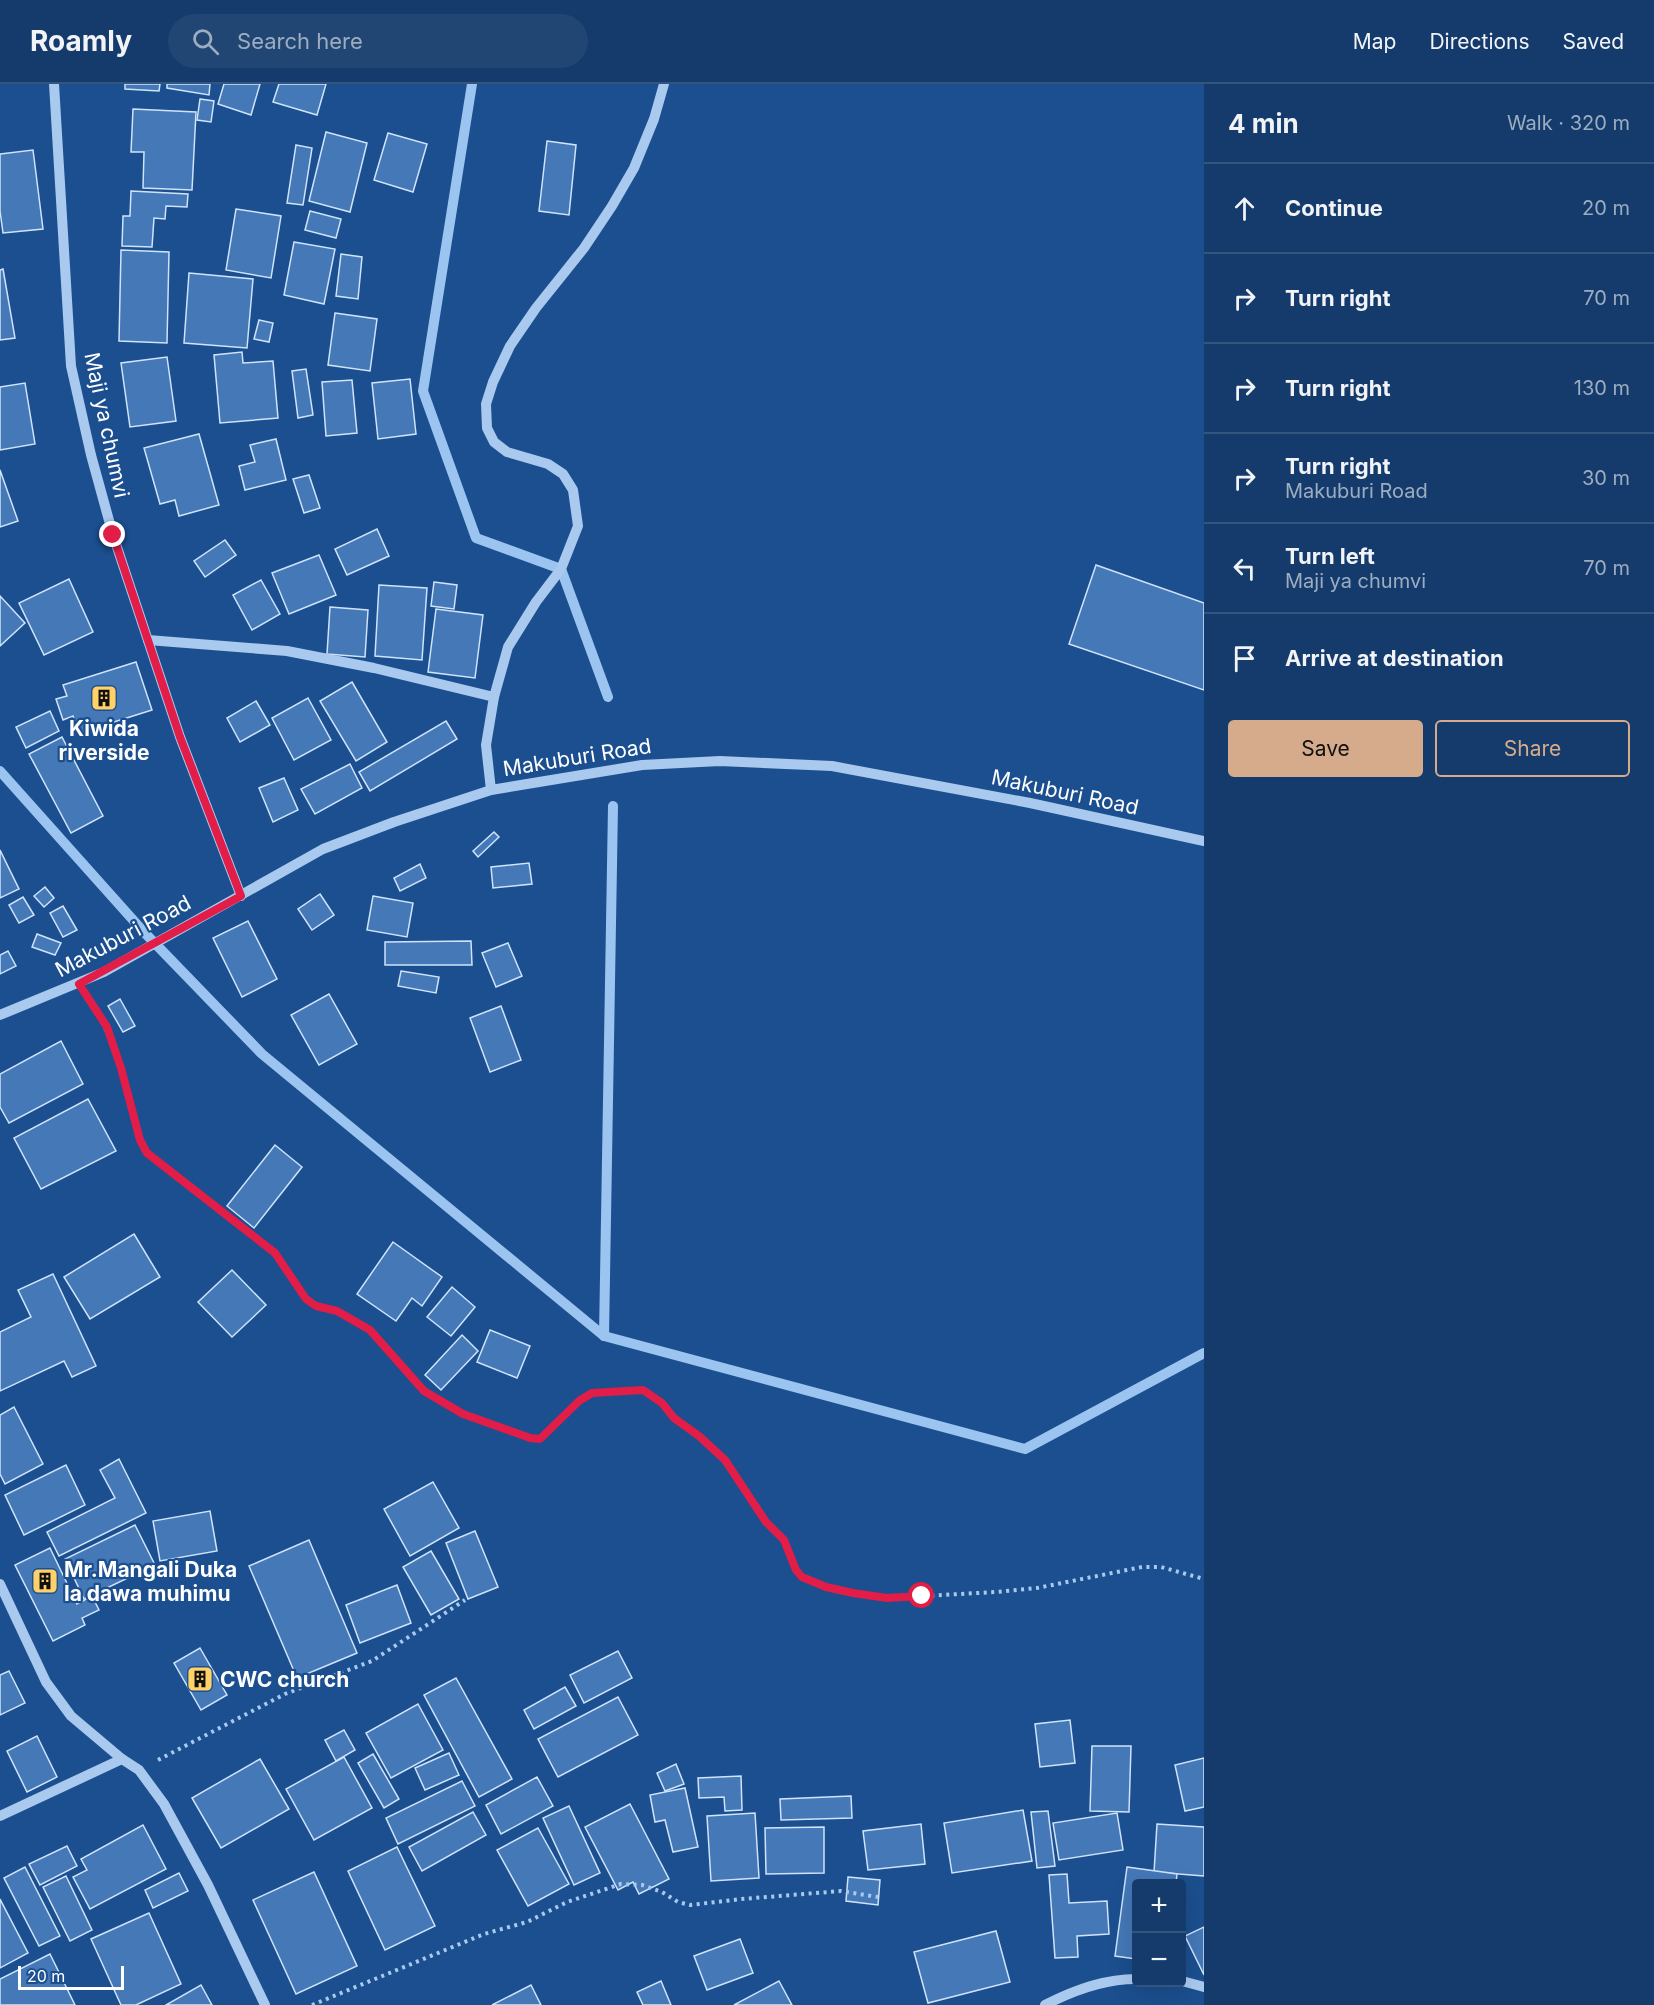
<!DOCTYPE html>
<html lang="en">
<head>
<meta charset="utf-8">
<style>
	body { margin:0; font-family:Inter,sans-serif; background:#214673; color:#f1f3f6 }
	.controls { position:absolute; right:18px; bottom:18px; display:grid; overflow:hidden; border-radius:6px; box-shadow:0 6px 24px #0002 }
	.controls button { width:54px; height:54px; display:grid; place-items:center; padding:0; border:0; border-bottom:2px solid #33557e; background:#143b6b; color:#f1f3f6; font:30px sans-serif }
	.scale { position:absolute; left:18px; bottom:15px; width:106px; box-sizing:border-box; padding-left:6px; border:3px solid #fff; border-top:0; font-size:16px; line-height:21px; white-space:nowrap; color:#fff; -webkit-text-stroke:4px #1b4f8f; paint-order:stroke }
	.stop { position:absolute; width:18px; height:18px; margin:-14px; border:4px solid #e11d48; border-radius:50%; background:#fff }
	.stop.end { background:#e11d48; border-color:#fff; box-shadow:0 2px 6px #0008 }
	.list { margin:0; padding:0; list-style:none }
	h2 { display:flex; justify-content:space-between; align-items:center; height:78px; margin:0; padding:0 24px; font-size:26px }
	h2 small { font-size:20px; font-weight:400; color:#9dadc1 }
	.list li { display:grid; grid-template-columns:39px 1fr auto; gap:18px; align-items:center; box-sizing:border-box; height:90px; padding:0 24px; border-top:2px solid #33557e }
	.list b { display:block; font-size:22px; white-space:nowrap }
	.list p { margin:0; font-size:20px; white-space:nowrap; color:#9dadc1 }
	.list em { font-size:20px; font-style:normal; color:#9dadc1 }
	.actions { display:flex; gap:12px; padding:18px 24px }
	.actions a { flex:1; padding:14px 0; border:2px solid #d6ab8b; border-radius:6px; text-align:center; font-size:21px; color:#d6ab8b }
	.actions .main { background:#d6ab8b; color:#111 }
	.icon { flex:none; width:33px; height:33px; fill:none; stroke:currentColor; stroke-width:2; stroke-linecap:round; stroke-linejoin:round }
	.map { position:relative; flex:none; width:1204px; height:1921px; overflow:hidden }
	header { display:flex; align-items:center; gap:36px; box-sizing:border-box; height:84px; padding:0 30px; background:#143b6b; border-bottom:2px solid #33557e }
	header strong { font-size:28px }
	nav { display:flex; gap:33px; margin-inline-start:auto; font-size:21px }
	.search { width:420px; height:54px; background:#214673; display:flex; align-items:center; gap:15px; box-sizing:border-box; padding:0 21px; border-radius:33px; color:#9dadc1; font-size:22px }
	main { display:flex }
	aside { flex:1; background:#143b6b }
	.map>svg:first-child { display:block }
</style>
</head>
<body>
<header>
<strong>Roamly</strong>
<div class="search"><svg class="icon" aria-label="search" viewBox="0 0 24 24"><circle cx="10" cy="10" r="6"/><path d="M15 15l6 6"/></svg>Search here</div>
<nav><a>Map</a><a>Directions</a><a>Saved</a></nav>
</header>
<main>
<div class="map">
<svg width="1204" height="1921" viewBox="0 0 1204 1921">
	<rect width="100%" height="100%" fill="#1b4f8f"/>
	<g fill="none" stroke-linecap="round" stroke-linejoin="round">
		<g stroke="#9cc4f0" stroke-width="10">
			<path d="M472,0L423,307L476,454L561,485L608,613"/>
			<path d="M0,687L142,846L262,970L604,1252L1025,1365L1204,1269"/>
			<path d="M604,1252L613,722"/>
		</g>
	</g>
	<g fill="#4478b7" stroke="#cfe3fa" stroke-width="1.5">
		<path d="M125,0H160L159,7L125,5Z"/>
		<path d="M167,0H210L209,11L167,4Z"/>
		<path d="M224,0H260L251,31L218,20Z"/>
		<path d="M279,0H326L317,31L273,18Z"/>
		<path d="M200,15L214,17L211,38L197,36Z"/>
		<path d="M133,25L196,28L192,106L143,104L144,68H131Z"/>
		<path d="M326,48L367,59L350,128L309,117Z"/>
		<path d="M388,49L427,60L413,108L374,96Z"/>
		<path d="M547,57L576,61L569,131L539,127Z"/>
		<path d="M296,61L312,64L303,121L287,119Z"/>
		<path d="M33,66L43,145L3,149L0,127V70Z"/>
		<path d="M131,107L188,110L187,123L166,122L165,135L154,134L152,163L122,162L123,132H130Z"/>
		<path d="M236,125L281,132L271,194L226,186Z"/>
		<path d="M310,127L341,135L336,154L305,146Z"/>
		<path d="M294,158L335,165L324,220L284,211Z"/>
		<path d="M121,166L169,168L167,259L119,257Z"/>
		<path d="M341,170L362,173L358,215L336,212Z"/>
		<path d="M3,185L15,254L0,256V186Z"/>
		<path d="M189,189L253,195L247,264L184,259Z"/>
		<path d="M335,229L377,235L370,287L328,281Z"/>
		<path d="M259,236L273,239L269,258L254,255Z"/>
		<path d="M242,268L243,279L273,277L278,334L220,339L214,271Z"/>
		<path d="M167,273L176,337L130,343L121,279Z"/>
		<path d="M306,285L313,331L298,334L292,287Z"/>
		<path d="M410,295L416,350L378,355L372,299Z"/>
		<path d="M352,296L357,349L326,352L322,298Z"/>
		<path d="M25,299L35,360L0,366V303Z"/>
		<path d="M199,350L219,421L179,432L175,416L160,420L144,364Z"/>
		<path d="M276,355L286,396L245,406L239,382L255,378L250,361Z"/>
		<path d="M0,386L18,437L0,443Z"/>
		<path d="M309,391L320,424L304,429L293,395Z"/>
		<path d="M377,445L389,472L347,491L335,465Z"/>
		<path d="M225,456L236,471L205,493L194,477Z"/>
		<path d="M319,471L336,511L289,530L272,489Z"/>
		<path d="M1096,481L1204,519V606L1069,560Z"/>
		<path d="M69,495L93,548L44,571L19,519Z"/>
		<path d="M261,496L280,530L252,546L233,511Z"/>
		<path d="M434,498L457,501L454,525L431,522Z"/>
		<path d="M379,501L427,504L422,576L375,572Z"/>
		<path d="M0,512L25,539L0,562Z"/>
		<path d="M330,523L368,526L365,573L327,570Z"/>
		<path d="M436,525L483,531L475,594L428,588Z"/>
		<path d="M136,578L152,626L79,649L73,632L63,636L56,615L67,612L63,601Z"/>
		<path d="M352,598L387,658L356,677L320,617Z"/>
		<path d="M308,614L331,656L294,676L272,634Z"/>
		<path d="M256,617L270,641L240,658L227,634Z"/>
		<path d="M50,627L59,647L26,664L16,643Z"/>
		<path d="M446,637L457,655L370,707L359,688Z"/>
		<path d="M62,653L103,732L71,749L29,670Z"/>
		<path d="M350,680L362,704L315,730L301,705Z"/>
		<path d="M284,694L298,726L273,738L259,704Z"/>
		<path d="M494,748L499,753L478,773L473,767Z"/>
		<path d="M0,766L19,805L0,814Z"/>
		<path d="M529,779L532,800L493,804L491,783Z"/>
		<path d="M420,780L426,794L400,807L394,794Z"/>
		<path d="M45,803L54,814L44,823L34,812Z"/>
		<path d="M320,810L334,831L312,846L298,825Z"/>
		<path d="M373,812L413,819L407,853L367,846Z"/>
		<path d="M23,813L34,831L19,839L9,821Z"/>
		<path d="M63,822L77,846L63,853L50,829Z"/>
		<path d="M248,837L277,895L242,913L213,854Z"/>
		<path d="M37,850L61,859L55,871L32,863Z"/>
		<path d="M471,857L472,881H385V858Z"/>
		<path d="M508,859L522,892L496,903L482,869Z"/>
		<path d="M8,867L16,882L0,890V871Z"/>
		<path d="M401,887L439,893L436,909L398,902Z"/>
		<path d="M329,910L357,960L319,981L291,931Z"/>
		<path d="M120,915L135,942L123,948L108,922Z"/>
		<path d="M501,922L521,976L490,988L470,934Z"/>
		<path d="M61,957L83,1000L9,1039L0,1023V990Z"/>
		<path d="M88,1015L116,1067L41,1105L14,1054Z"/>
		<path d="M275,1061L302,1083L254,1144L227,1122Z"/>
		<path d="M134,1150L160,1193L90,1235L64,1193Z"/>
		<path d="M393,1158L442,1193L422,1222L412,1214L396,1237L357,1210Z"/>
		<path d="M232,1186L266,1221L232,1253L198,1218Z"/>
		<path d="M53,1190L96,1282L72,1293L64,1277L0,1307V1248L31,1233L18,1206Z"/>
		<path d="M452,1203L475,1223L451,1252L427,1233Z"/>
		<path d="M490,1246L530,1262L517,1294L477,1278Z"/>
		<path d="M462,1251L478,1267L441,1306L425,1291Z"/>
		<path d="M14,1323L43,1380L5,1400L0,1390V1331Z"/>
		<path d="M119,1375L146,1429L59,1472L47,1448L115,1414L100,1386Z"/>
		<path d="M66,1381L85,1421L24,1451L5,1411Z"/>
		<path d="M433,1398L459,1444L410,1472L384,1425Z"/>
		<path d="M210,1427L217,1467L160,1477L153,1437Z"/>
		<path d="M135,1441L155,1481L84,1515L65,1475Z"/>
		<path d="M475,1447L498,1503L468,1515L446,1459Z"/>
		<path d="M309,1456L357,1569L297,1594L249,1482Z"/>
		<path d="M50,1464L77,1520L92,1512L99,1526L82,1534L85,1541L53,1557L15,1481Z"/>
		<path d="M431,1467L459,1515L431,1531L403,1483Z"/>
		<path d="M397,1501L411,1539L360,1559L346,1521Z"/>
		<path d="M200,1564L227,1611L201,1626L174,1579Z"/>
		<path d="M618,1567L632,1594L584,1619L570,1591Z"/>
		<path d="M9,1587L25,1619L0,1631V1591Z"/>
		<path d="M456,1594L512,1695L479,1713L424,1611Z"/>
		<path d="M565,1603L576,1622L534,1645L524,1626Z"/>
		<path d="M618,1613L638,1651L558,1693L538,1655Z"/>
		<path d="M418,1620L443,1666L391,1694L366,1649Z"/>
		<path d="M1070,1636L1075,1679L1040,1683L1035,1640Z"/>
		<path d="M344,1646L355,1666L336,1677L325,1656Z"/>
		<path d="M37,1652L57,1693L27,1708L7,1667Z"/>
		<path d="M1092,1662H1131L1129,1728L1090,1727Z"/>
		<path d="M449,1669L459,1691L425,1706L415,1684Z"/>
		<path d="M373,1670L399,1715L384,1724L358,1679Z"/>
		<path d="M344,1673L372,1724L314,1756L286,1705Z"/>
		<path d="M1204,1674V1723L1185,1727L1175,1681Z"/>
		<path d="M260,1675L289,1725L221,1764L192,1714Z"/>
		<path d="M676,1680L684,1700L665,1707L657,1689Z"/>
		<path d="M741,1692L742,1726L725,1727L724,1713L699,1714L698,1694Z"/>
		<path d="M537,1693L553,1722L501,1750L486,1721Z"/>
		<path d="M462,1697L475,1722L398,1760L386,1734Z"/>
		<path d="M685,1704L698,1763L673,1768L665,1736L655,1738L650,1711Z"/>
		<path d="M851,1712L852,1734L781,1736L780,1715Z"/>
		<path d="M630,1720L669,1795L639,1810L633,1798L618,1806L585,1743Z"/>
		<path d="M569,1722L600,1789L574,1801L543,1734Z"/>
		<path d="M1023,1726L1032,1777L952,1789L944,1739Z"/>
		<path d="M1048,1727L1055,1782L1037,1784L1031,1728Z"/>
		<path d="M473,1728L486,1751L422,1787L409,1763Z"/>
		<path d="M755,1729L759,1794L711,1797L707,1732Z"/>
		<path d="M1117,1729L1123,1766L1059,1776L1053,1739Z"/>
		<path d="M921,1740L925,1780L868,1786L863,1747Z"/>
		<path d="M1157,1740L1204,1743V1792L1154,1788Z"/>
		<path d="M143,1741L166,1785L90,1825L73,1793L87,1786L81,1775Z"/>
		<path d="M824,1743V1789L766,1790L765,1744Z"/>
		<path d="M538,1744L569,1800L528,1822L497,1766Z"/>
		<path d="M67,1762L77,1782L40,1801L29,1780Z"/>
		<path d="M397,1763L435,1842L385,1866L348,1787Z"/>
		<path d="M25,1783L60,1852L39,1862L4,1794Z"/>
		<path d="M1127,1783L1177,1790L1176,1800H1136V1875L1115,1872Z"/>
		<path d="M314,1788L357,1882L296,1910L253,1816Z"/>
		<path d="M179,1789L188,1807L153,1824L145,1806Z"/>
		<path d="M1067,1790L1069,1819L1107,1817L1109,1850L1077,1852L1078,1873L1055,1874L1049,1791Z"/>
		<path d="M66,1792L92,1846L70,1857L43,1803Z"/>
		<path d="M848,1793L880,1796L878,1821L846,1817Z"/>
		<path d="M0,1815L28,1869L0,1884Z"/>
		<path d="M149,1829L181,1900L136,1921H121L91,1855Z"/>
		<path d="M1204,1843V1891L1185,1852Z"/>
		<path d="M996,1847L1010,1898L928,1919L914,1868Z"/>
		<path d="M740,1855L753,1889L707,1906L694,1872Z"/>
		<path d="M50,1870L75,1921H0V1895Z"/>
		<path d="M661,1897L671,1921H643L637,1908Z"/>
		<path d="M779,1897L792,1921H734Z"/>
		<path d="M201,1901L212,1921H166Z"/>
		<path d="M531,1901L541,1921H492Z"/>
	</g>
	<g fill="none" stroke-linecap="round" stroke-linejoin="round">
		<g stroke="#a9c9ee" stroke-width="4" stroke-dasharray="3 4.5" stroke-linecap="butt">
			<path d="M91,918C104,940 114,961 121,985C129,1014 132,1043 147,1069L275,1169L307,1216L316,1222L337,1227L370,1246L424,1307L463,1330L530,1354L540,1355L579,1317L592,1309L643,1306L662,1319L674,1334L699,1352L725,1376L766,1438L784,1456L796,1486L802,1493L826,1503L853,1509L887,1514L996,1508L1037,1504L1142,1483H1161L1204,1495"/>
			<path d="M158,1676L285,1610L372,1577L465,1516"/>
			<path d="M312,1921L484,1850L527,1838L567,1818L621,1800L642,1801L662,1808L678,1818L690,1821L742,1815L841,1807L878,1813"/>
		</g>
		<g stroke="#a9c9ee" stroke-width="10">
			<path d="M54,0L71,282L91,371L113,451L180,653L241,812"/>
			<path d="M148,556L287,567L374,584L494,613"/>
			<path d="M491,706L486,661L494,613L508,563L536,518L561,485L578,442L573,406L563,390L548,380L507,368L494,358L487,344L486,320L493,298L510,262L536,224L584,164L612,122L634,84L654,35L664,0"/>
			<path d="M0,931L104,888L323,765L394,738L491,706L642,681L720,677L832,682L1030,719L1204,757"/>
			<path d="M0,1500L46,1598L71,1632L122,1675L139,1686L164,1720L208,1801L265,1921"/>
			<path d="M0,1732L122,1675"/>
			<path d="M1182,1897L1204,1903"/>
			<path d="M1045,1921C1072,1907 1105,1895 1136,1895"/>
		</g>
	</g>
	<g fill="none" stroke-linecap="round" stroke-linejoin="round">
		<path stroke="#e11d48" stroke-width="8" d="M113,451L180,653L241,812L79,900L107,943L121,984L140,1056L147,1069L275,1169L306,1215L316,1222L337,1227L370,1246L424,1307L463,1330L530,1354L540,1355L579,1317L592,1309L643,1306L662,1319L674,1334L699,1352L725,1376L766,1438L784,1456L796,1486L802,1493L826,1503L853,1509L887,1514L922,1512"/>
	</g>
	<defs>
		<symbol id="building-square" viewBox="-11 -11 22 22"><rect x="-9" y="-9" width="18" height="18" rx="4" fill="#ffd166" stroke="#1b4f8f"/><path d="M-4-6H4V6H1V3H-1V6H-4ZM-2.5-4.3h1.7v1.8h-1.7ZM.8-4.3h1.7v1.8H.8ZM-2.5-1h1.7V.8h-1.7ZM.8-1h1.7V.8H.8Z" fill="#111"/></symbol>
	</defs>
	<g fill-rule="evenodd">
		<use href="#building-square" x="89" y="599" width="30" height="30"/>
		<use href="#building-square" x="30" y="1482" width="30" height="30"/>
		<use href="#building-square" x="185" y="1580" width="30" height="30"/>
	</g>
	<g text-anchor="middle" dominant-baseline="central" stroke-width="4.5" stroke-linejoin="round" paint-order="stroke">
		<g font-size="21" fill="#fff" stroke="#1b4f8f">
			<text transform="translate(107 341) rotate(78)">Maji ya chumvi</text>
			<text transform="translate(577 673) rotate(-9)">Makuburi Road</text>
			<text transform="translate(1065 708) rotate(12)">Makuburi Road</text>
			<text transform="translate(123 852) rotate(-28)">Makuburi Road</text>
		</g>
		<g font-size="21" font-weight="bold" fill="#fff" stroke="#1b4f8f" text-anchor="start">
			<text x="104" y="644" text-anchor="middle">Kiwida<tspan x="104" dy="24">riverside</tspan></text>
			<text x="64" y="1485">Mr.Mangali Duka<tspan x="64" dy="24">la dawa muhimu</tspan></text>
			<text x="220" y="1595">CWC church</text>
		</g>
	</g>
</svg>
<div class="controls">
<button>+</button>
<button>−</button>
</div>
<div class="scale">20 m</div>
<div class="stop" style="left:922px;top:1512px"></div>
<div class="stop end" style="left:113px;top:451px"></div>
</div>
<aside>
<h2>4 min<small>Walk · 320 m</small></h2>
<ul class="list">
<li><svg class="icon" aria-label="ahead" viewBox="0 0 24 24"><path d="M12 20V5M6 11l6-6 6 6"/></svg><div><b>Continue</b></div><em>20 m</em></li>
<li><svg class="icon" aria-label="right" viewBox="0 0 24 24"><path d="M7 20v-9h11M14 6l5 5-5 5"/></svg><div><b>Turn right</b></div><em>70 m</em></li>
<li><svg class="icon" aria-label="right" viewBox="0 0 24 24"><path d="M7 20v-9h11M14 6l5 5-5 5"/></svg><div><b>Turn right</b></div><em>130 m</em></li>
<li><svg class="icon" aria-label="right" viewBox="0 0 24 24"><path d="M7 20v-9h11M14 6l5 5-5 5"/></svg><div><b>Turn right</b><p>Makuburi Road</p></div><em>30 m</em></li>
<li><svg class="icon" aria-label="left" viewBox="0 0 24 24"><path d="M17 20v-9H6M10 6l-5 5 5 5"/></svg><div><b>Turn left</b><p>Maji ya chumvi</p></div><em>70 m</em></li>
<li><svg class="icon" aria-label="arrive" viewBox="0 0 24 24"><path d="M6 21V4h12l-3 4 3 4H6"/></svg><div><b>Arrive at destination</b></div></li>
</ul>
<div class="actions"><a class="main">Save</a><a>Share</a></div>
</aside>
</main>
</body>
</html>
